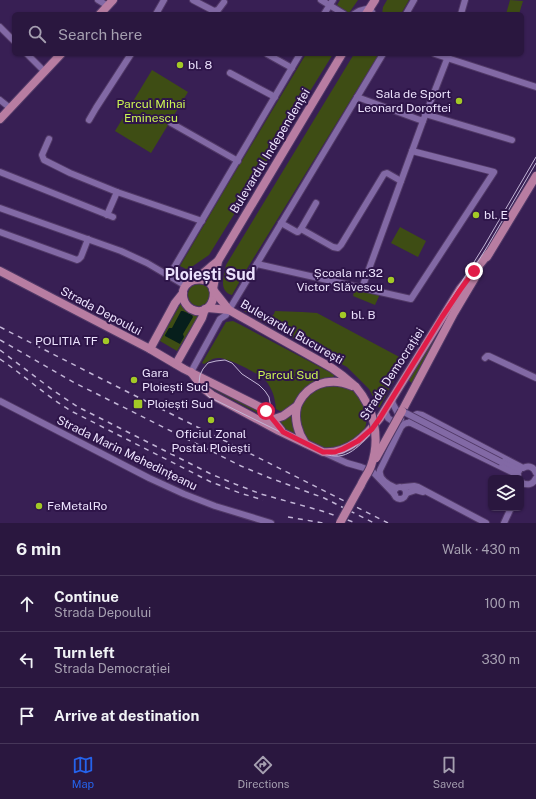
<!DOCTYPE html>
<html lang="en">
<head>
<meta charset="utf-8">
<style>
	body { margin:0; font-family:"Public Sans",sans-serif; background:#36244a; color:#f1f3f6 }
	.controls { position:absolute; right:12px; bottom:12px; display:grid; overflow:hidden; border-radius:6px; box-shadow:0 1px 3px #0004 }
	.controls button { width:36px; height:36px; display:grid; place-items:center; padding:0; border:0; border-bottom:1px solid #463659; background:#2a173f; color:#f1f3f6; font:20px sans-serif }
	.stop { position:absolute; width:12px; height:12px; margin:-9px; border:3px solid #e11d48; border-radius:50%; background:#fff }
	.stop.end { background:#e11d48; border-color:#fff; box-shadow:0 1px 4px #0008 }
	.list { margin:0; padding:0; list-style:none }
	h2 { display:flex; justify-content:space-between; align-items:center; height:52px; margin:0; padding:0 16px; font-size:17px }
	h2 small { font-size:13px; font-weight:400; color:#a59fb0 }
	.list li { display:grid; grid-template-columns:26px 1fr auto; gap:12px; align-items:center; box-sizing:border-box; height:56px; padding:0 16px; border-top:1px solid #463659 }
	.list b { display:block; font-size:15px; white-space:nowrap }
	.list p { margin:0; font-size:13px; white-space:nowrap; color:#a59fb0 }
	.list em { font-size:13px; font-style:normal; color:#a59fb0 }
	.icon { flex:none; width:22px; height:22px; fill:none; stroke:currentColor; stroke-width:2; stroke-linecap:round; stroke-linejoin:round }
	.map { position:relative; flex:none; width:536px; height:523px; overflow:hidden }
	.search { position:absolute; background:#2a173f; box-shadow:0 1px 3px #0004; left:12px; right:12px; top:12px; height:44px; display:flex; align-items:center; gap:10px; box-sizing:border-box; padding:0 14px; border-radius:6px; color:#a59fb0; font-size:15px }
	.sheet { height:220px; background:#2a173f }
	nav { display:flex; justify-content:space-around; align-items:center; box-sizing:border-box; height:56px; border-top:1px solid #463659; background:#2a173f; font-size:11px; color:#a59fb0 }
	nav a { display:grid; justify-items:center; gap:2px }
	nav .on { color:#2563eb }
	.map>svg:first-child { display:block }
</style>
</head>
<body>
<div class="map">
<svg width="536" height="523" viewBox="0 0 536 523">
	<rect width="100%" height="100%" fill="#381f54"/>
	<g fill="#3e4d14">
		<path d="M340,0H358L349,13L337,5Z"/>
		<path d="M387,0H409L401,14H382L383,7Z"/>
		<path d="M510,0L523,1L519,14H506Z"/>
		<path d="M306,54H333L209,255L190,268L186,269L180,266L225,189Z"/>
		<path d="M354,54H379L245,272L232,295C218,291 224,276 226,265Z"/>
		<path d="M152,70L188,92L151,153L115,131Z"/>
		<path d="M400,227L426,241L418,257L391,243Z"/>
		<circle cx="199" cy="295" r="11"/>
		<path d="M355,288L380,294L375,305L353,296Z"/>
		<path d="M182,304L199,315L177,351L160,341V340L180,305Z"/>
		<path d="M453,305L413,384L407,379Z"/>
		<path d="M245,310L271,317L274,314L275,311L302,312L317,313L405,360L379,408L369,389L347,367L244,311Z"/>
		<path d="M233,321L241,325L335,375L332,378L282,412L276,409C275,398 273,390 266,381C260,374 227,357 218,358C213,358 209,361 204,364L202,363L226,322Z"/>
		<path d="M333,383C339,385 348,387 353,391C364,399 372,422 362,433C353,442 343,446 332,451C326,449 316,447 311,443C296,430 295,404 312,391C317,387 326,385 333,383Z"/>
		<path d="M208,385L259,411L258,413L207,386Z"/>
		<path d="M291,414H292L297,434L296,436L279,426L278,423L285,419Z"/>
	</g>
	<path fill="#071f1c" d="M181,311H183L192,315L193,317L183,334L184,337L180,344L165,336V335L169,328H172Z"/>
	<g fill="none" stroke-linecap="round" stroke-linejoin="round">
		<defs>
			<g id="minor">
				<path d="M98,0L108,6"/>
				<path d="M193,0L214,11L218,10L224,2"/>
				<path d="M321,0L344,14"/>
				<path d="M156,14L164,0"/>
				<path d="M324,14L333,0"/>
				<path d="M354,14L359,11L370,8L373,14"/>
				<path d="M406,14L414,0"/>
				<path d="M461,14L465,0"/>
				<path d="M0,27L14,41"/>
				<path d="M27,54L45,72"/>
				<path d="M267,54L292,68"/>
				<path d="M435,54L536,87"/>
				<path d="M230,73L275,97"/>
				<path d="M357,97L423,121"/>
				<path d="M0,100L10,108"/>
				<path d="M425,114L512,140"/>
				<path d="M89,120L96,108L131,54"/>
				<path d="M171,123L238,161"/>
				<path d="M49,139L42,155L44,160L70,173L117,192L202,221"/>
				<path d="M0,172L113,217"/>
				<path d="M0,208L121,251L147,263L186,286"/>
				<path d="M107,215L117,192"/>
				<path d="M281,223L297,232H298L301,229L333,247L338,248L341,245L384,174L387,173L401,181"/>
				<path d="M301,229L316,203"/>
				<path d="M0,232L77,260L79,259L81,257L88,239"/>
				<path d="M257,264L411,299L494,172L412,151"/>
				<path d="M169,276L300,54"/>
				<path d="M362,288L423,121L449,54"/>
				<path d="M485,358L487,356H489L536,378"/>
				<path d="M191,372L220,319L226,315L383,54"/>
				<path d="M392,399L393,404L401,419"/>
				<path d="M0,401L149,478L184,494L215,506L271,523"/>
				<path d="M385,411L388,418L398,425"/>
				<path d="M411,421L415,415L417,414L422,415L523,468C529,465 534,467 536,473"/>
				<path d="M325,453L347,463L361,467L372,471L395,495"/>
				<path d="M501,462L519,471"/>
				<path d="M521,482C527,486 533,485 536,478"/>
				<circle cx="400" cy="493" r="6"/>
				<path d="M404,487L414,486L418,487L486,523"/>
				<path d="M396,488C389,485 378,479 380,470L401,427C403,424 407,422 411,423L518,475"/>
				<path d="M407,493L416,490L423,492"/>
				<path d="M504,523L511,508"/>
			</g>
			<g id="major">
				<path d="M100,14L113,0"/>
				<path d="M366,14L375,0"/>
				<path d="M0,119L61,54"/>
				<path d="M487,257L536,176"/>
				<path d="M0,271L150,349L184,369L260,407L266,411L281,430"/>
				<path d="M194,280C226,274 215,322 191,309C183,304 180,292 186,285C189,282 191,281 194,280C203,274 210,267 218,261"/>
				<path d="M213,289L218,261L342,54"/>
				<path d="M214,291L229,310L332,368L343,376L356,387"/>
				<path d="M208,308L229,310"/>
				<path d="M150,349L175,303L183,293"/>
				<path d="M176,364L202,318L205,309"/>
				<path d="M191,372L203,388L212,395L279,431L323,452C348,454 366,436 380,418L460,289L489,253"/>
				<path d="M402,411L454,313L476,276"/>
				<path d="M268,421L283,416L297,406"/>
				<path d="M305,443C298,433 294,419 297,407C298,403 301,399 303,396C315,381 335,378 352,386"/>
			</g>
		</defs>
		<use href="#minor" stroke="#513967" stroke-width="8"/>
		<use href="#major" stroke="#513967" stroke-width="10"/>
		<use href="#minor" stroke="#8269a5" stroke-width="6"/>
		<use href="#major" stroke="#b87da2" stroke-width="8"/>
		<path stroke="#c2b5d6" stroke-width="1" d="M536,157L484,246L428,336L380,417L361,441L354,447L343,453L334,454L324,451L285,431L273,420L269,397L265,391L259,385L242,374L232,363L225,360L216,361L208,363L203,369L200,375L199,383L200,386L209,397L323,453C326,454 330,456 335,456C354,458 372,432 382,417L487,247L536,163"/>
		<g stroke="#c2b5d6" stroke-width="1.5" stroke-dasharray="5 5" stroke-linecap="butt">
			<path d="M0,327L92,374L388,523"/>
			<path d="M0,340L75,383L241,466L270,478L324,498L374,523"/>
			<path d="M0,350L54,391L78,407L211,474L235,484L261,494L322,511L356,523"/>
			<path d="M0,359C25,376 47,397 73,412L211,482L240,493L263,500"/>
			<path d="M288,517L323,523"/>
		</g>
		<defs>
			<path id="minor-bridge" d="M402,411L501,462"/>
			<g id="major-bridge">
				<path d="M376,458L402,411"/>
				<path d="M340,523C347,510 354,497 361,485C364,478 369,472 371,466C381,438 374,408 356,387"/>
			</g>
		</defs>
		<use href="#minor-bridge" stroke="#513967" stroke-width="8" stroke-linecap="butt"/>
		<use href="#major-bridge" stroke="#513967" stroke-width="10" stroke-linecap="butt"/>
		<use href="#minor-bridge" stroke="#8269a5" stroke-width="6"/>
		<use href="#major-bridge" stroke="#b87da2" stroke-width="8"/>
	</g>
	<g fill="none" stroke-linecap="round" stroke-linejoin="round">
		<path stroke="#e11d48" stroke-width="5" d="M266,411L283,432L323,452H335L343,449L358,441L372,429L380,418L442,317L460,290L474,271"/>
	</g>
	<g fill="#a3c926" stroke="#2e1549" stroke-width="1.5">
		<circle cx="180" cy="65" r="4"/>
		<circle cx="459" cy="101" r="4"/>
		<circle cx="476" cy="215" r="4"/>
		<circle cx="391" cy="280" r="4"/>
		<circle cx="343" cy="315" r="4"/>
		<circle cx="106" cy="341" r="4"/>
		<circle cx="134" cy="380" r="4"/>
		<rect x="133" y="399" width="10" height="10" rx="2"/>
		<circle cx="211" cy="420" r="4"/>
		<circle cx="39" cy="506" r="4"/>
	</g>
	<g text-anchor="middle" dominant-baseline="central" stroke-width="4" stroke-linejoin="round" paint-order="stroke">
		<g font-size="12" fill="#ece2fd" stroke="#2e1549" text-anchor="start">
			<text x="188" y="65">bl. 8</text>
			<text x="451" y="94" text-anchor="end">Sala de Sport<tspan x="451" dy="14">Leonard Doroftei</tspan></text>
			<text x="484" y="215">bl. E</text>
			<text x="383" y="273" text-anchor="end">Școala nr.32<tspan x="383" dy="14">Victor Slăvescu</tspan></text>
			<text x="351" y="315">bl. B</text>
			<text x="98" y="341" text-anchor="end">POLITIA TF</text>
			<text x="142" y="373">Gara<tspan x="142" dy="14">Ploiești Sud</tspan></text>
			<text x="147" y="404">Ploiești Sud</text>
			<text x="211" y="434" text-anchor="middle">Oficiul Zonal<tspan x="211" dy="14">Postal Ploiești</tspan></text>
			<text x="47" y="506">FeMetalRo</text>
		</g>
		<g font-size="12" fill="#caf353" stroke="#2e1549">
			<text x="151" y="104">Parcul Mihai<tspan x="151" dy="14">Eminescu</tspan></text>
			<text x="288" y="375">Parcul Sud</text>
		</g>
		<g font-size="12" fill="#ece2fd" stroke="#2e1549">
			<text transform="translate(270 151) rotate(-59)">Bulevardul Independenței</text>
			<text transform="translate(101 311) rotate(28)">Strada Depoului</text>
			<text transform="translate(292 332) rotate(30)">Bulevardul București</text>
			<text transform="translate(392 374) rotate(-57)">Strada Democrației</text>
			<text transform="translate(127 453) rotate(26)">Strada Marin Mehedințeanu</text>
		</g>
		<g font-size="16" font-weight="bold" fill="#ece2fd" stroke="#2e1549">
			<text x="210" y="274">Ploiești Sud</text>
		</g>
	</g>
</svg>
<div class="controls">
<button><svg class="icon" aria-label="layers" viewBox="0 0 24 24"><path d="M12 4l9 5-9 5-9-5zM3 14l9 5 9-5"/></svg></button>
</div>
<div class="stop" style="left:266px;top:411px"></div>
<div class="stop end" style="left:474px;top:271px"></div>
<div class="search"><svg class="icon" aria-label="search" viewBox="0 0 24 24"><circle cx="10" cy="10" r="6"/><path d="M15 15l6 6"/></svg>Search here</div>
</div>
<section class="sheet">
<h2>6 min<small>Walk · 430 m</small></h2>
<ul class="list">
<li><svg class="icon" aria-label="ahead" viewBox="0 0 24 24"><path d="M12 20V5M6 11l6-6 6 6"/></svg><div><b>Continue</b><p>Strada Depoului</p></div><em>100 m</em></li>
<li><svg class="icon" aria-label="left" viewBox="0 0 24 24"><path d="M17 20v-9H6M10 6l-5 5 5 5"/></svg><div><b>Turn left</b><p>Strada Democrației</p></div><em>330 m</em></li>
<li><svg class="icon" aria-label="arrive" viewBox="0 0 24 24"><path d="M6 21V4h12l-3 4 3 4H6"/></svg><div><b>Arrive at destination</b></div></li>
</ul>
</section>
<nav>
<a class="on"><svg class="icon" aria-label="map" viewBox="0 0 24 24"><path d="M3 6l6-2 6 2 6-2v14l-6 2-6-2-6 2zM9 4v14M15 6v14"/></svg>Map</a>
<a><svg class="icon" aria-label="directions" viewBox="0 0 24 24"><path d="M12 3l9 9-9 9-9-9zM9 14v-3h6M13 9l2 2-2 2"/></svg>Directions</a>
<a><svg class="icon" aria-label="saved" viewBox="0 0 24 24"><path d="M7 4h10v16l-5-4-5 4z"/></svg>Saved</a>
</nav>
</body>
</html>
